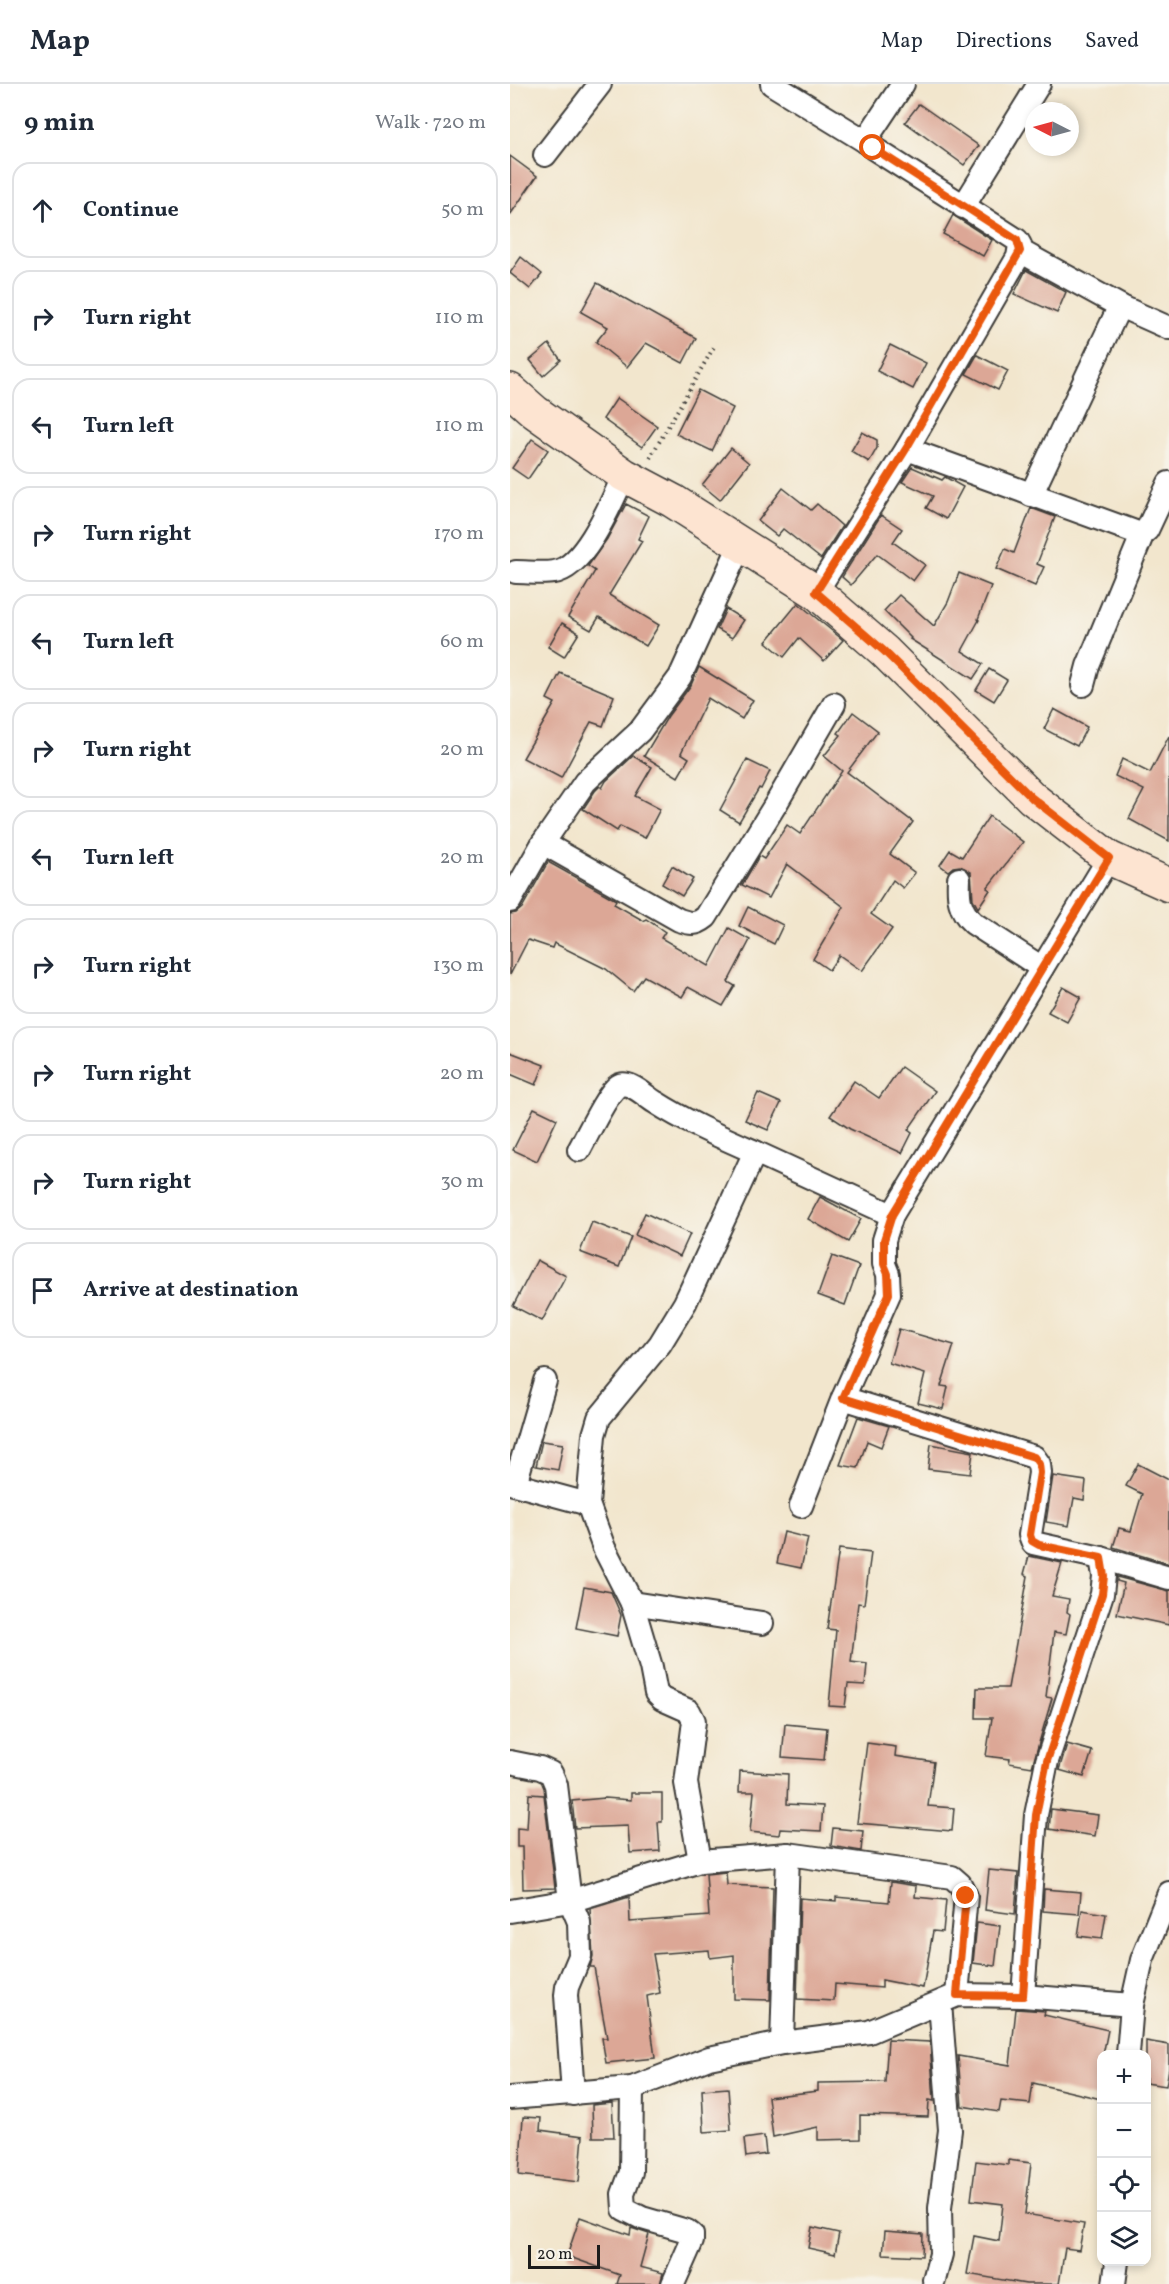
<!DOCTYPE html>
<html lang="en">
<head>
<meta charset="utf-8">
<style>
	body { margin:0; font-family:Vollkorn,serif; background:#f2f2f3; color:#1f2937 }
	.controls { position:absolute; right:18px; bottom:18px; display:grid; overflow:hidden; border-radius:12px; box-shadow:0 3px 9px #0003 }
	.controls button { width:54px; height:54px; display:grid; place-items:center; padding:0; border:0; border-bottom:2px solid #e0e1e3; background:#fff; color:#1f2937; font:30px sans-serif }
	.compass { position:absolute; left:515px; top:18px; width:54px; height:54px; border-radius:50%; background:#fff; box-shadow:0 3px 9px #0003; rotate:276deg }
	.scale { position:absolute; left:18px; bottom:15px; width:72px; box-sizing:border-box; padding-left:6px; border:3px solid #1c1c1c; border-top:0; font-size:16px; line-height:21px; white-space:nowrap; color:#1c1c1c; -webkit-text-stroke:4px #f7f3e8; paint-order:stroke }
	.stop { position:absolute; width:18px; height:18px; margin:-14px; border:4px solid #ea580c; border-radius:50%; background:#fff }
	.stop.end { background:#ea580c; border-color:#fff; box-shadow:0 2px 6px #0008 }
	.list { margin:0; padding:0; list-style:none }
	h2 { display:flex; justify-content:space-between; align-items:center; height:78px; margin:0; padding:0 24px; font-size:26px }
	h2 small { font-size:20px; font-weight:400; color:#747a83 }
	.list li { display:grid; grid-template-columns:39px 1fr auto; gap:18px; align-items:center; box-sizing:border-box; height:96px; margin:0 12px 12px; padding:0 12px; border:2px solid #e0e1e3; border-radius:18px }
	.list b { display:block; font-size:22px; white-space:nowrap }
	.list em { font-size:20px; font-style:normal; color:#747a83 }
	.icon { flex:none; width:33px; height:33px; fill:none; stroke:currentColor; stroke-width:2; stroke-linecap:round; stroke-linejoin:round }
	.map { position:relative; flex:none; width:659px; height:2200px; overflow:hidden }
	header { display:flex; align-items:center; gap:36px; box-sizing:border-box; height:84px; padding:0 30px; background:#fff; border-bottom:2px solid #e0e1e3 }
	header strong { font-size:28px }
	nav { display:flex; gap:33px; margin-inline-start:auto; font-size:21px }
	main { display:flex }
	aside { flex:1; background:#fff }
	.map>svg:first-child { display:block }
</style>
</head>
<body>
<header>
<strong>Map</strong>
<nav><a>Map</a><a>Directions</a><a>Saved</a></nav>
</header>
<main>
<aside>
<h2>9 min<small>Walk · 720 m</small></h2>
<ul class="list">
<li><svg class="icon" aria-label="ahead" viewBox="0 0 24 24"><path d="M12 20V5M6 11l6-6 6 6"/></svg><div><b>Continue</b></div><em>50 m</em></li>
<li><svg class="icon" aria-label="right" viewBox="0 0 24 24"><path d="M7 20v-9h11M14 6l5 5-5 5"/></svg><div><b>Turn right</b></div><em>110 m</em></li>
<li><svg class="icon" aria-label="left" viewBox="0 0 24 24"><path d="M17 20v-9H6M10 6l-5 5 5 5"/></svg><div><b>Turn left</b></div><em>110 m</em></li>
<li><svg class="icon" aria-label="right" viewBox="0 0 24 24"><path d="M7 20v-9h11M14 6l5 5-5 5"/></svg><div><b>Turn right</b></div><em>170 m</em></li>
<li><svg class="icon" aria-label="left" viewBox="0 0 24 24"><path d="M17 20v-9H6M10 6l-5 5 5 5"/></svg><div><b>Turn left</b></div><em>60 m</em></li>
<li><svg class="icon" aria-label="right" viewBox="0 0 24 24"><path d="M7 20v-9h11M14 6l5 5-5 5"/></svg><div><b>Turn right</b></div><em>20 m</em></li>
<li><svg class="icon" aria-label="left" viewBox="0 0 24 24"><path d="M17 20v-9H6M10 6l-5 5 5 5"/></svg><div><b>Turn left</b></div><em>20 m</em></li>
<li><svg class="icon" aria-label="right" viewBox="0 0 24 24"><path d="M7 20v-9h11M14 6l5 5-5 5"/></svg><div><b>Turn right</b></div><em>130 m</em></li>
<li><svg class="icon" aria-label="right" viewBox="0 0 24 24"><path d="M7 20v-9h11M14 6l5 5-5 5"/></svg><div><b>Turn right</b></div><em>20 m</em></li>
<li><svg class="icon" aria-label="right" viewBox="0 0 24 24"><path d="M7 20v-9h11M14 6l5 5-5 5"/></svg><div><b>Turn right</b></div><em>30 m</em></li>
<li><svg class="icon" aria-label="arrive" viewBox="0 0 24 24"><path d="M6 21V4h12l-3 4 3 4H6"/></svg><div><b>Arrive at destination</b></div></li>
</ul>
</aside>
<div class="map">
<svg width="659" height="2200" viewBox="0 0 659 2200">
	<rect width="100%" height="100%" fill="#f7f3e8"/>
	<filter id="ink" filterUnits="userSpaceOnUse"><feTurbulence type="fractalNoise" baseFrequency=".0167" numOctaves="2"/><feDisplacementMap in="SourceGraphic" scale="12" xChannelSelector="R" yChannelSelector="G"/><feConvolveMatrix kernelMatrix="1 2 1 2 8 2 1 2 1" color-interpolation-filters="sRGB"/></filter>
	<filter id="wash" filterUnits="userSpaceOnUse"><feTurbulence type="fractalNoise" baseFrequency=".008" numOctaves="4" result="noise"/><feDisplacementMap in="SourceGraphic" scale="24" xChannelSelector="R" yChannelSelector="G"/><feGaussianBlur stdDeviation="1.35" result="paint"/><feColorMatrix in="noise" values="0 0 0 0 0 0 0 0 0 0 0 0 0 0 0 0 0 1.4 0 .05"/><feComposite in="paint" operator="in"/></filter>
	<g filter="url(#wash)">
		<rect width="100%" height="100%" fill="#f2e6cd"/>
		<g id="blocks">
			<g fill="#dca796">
				<path d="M409,20L469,62L454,81L395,38Z"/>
				<path d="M0,72L27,92L0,131Z"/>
				<path d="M443,131L482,156L473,172L433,150Z"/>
				<path d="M11,173L32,190L20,205L0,189Z"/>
				<path d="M516,186L556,208L547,229L504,210Z"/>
				<path d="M87,199L186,254L173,279L136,259L117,283L86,258L98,243L71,228Z"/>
				<path d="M39,260L51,276L33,292L20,276Z"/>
				<path d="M380,261L416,279L403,305L367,287Z"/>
				<path d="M467,271L498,287L488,306L456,290Z"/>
				<path d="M188,306L223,324L202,367L166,350Z"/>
				<path d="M107,314L147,342L132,363L93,335Z"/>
				<path d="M352,348L367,356V364L359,378L341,367Z"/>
				<path d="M22,355L38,366L18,395L2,384Z"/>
				<path d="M221,364L239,379L210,416L192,401Z"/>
				<path d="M402,383L432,396L435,393L453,403L436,435L416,424L423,412L392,398Z"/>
				<path d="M273,404L301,426L307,420L332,442L311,475L273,445L267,452L248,437Z"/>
				<path d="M116,420L139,432L128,455L132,457L99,511L149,541L136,562L89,533L81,546L58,533L85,487L78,482L97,455Z"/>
				<path d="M521,424L545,433L527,480L534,483L525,502L486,485L495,465L504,469Z"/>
				<path d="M371,431L392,445L383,458L415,481L403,497L367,470L341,501L332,493Z"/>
				<path d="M449,489L481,502L468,535L469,536L452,567L473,580L463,595L400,555L401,554L374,527L389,511L424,542L438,518Z"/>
				<path d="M288,519L333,556L314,577L289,554L274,573L256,558Z"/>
				<path d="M216,525L234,536L222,554L207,545Z"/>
				<path d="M52,539L69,549L54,573L38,563Z"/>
				<path d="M189,583L243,616L232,635L198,614L171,669L179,674L168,693L134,672L158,632L181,601Z"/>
				<path d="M479,585L497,596L484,617L466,606Z"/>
				<path d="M50,589L104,612L93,642L81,638L51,694L13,674L45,619L37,615Z"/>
				<path d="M544,625L577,643L567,662L534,645Z"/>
				<path d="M343,628L368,647L337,688L403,738L380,770L405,789L393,804L383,796L361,830L382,845L352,887L329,871L319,886L303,875L334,823L277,780L259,814L232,801L249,772L254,775L277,741L290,750L332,687L314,672L331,651L328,649Z"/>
				<path d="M659,652V757L619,735L634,706L605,692L612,675L640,689Z"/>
				<path d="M123,672L142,683L125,712L150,725L135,754L110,742L107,747L73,725L85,707L90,702L92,704L96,697Z"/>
				<path d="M237,676L260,687L251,705L249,704L229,738L210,726Z"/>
				<path d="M479,732L513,758L477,804L480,806L468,824L463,815L461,788L450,782L443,783L438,787L430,781L440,766L452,773Z"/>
				<path d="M38,778L106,816L104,820L134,837L136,835L155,848L151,854L199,882L219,844L240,856L218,898L225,902L213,922L178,903L172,913L134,892L123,907L96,885L44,859L42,864L18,856L0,891V830L6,829L12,824Z"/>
				<path d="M162,782L183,795L172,812L152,800Z"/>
				<path d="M238,823L273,841L264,860L229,842Z"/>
				<path d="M553,903L571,913L557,938L538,928Z"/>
				<path d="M0,968L34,981L26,1001L0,990Z"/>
				<path d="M391,983L425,1007L398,1046L402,1049L392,1069L340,1045L320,1032L344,997L369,1014Z"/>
				<path d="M248,1009L271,1019L258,1046L235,1036Z"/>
				<path d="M24,1024L47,1035L27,1077L3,1066Z"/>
				<path d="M310,1113L351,1135L338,1158L298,1135Z"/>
				<path d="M135,1129L180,1150L170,1172L125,1151Z"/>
				<path d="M82,1138L121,1153L109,1183L70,1168Z"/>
				<path d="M322,1172L349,1182L335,1221L308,1211Z"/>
				<path d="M27,1176L56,1192L32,1237L3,1222Z"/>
				<path d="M389,1245L444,1261L431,1302L438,1303L433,1325L408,1319L415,1290L379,1279Z"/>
				<path d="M348,1333L379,1342L371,1363L357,1357L348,1384L330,1381Z"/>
				<path d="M32,1357L53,1360L48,1386L26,1382Z"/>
				<path d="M421,1360L463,1368L460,1390L418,1385Z"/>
				<path d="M628,1380L659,1396V1480L603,1463L609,1444L621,1447L632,1410L616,1402Z"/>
				<path d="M543,1392L576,1397L574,1416L564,1414L559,1442L536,1438Z"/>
				<path d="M274,1448L298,1454L291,1484L267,1479Z"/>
				<path d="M329,1465L361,1469L354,1520L348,1519L341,1578L357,1580L355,1601L338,1600L335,1623L319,1622L326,1546L317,1545Z"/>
				<path d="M519,1472L552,1479L542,1512L559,1515L557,1528L560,1530L556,1550L544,1548L536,1613L542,1614L522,1683L499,1679L500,1675L476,1672L482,1634H466L467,1604H498L518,1492L514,1490Z"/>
				<path d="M607,1493L659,1507V1541L607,1530L614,1499L607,1497Z"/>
				<path d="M74,1503L101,1508L111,1531L107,1552L66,1544Z"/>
				<path d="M275,1640L317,1644L314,1676L272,1673Z"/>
				<path d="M357,1659L386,1663L385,1672L424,1678L418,1722L444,1724L442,1747L347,1739Z"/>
				<path d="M557,1660L582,1667L574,1693L549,1686Z"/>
				<path d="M230,1687L278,1690L277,1720L313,1722L311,1747L270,1745L269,1751L240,1748L244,1708H229Z"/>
				<path d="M121,1709H152V1738H148L150,1767L120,1769L118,1742L65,1744L62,1717L95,1714L121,1716Z"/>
				<path d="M19,1710L34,1711L45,1804L13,1805L12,1763H7V1744L17,1745Z"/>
				<path d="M541,1725L588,1731L585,1752L539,1745Z"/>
				<path d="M323,1744L353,1747L351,1767L321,1762Z"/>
				<path d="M479,1786L508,1789L505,1830L475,1826Z"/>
				<path d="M216,1788L217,1801L263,1803L260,1916L224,1915V1871L200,1874L199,1866L143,1870L150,1909L137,1912L145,1974L96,1979L92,1954H97L84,1883H80L83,1872L80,1825L119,1813L120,1838L199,1832L196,1790Z"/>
				<path d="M381,1798L406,1802L405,1813L436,1816L433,1848L423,1847L413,1904L372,1896V1904L325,1900L324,1917L287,1915L290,1814L326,1817V1813L379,1818Z"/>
				<path d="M534,1805L571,1808L569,1830L533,1827Z"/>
				<path d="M572,1826L596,1830L592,1855L568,1852Z"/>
				<path d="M467,1839L490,1842L485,1882L463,1879Z"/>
				<path d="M506,1925L535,1927L534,1931L598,1946L593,1971H591V2015L523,1999L520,2020L491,2017L489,2028L452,2022L448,1972L500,1981Z"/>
				<path d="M378,1956L420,1958L424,2017L419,2016L418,2033L350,2031V2055L308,2056V2043L263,2053L258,2013L308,2007V1999L375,1998Z"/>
				<path d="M636,1957L659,1961V1984L656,2002L636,1999Z"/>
				<path d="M218,2004L221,2046L194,2048L192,2006Z"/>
				<path d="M102,2019L104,2053H83L82,2021Z"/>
				<path d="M13,2033L31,2034L30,2046L73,2052L69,2098L9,2091Z"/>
				<path d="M254,2052L256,2070L236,2073L234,2055Z"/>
				<path d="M498,2076L521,2079L515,2130L574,2140L569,2166L555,2164L549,2200H516L457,2190L464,2152L489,2157L493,2120L461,2116L466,2077L498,2081Z"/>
				<path d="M70,2133L120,2151L121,2144L139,2150L130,2183L153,2189L150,2200H107L110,2191L57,2172Z"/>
				<path d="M302,2143L329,2149L325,2170L298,2164Z"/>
				<path d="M375,2147L413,2150L412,2172L373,2170Z"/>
			</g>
		</g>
	</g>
	<g filter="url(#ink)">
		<use href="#blocks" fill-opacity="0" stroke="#3c3a37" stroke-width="1.5"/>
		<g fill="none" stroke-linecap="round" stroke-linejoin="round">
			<defs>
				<g id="street">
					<path d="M262,0L355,57L363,64L507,156L510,161L508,173L397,365L306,508"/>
					<path d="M355,57L393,0"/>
					<path d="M35,71L90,0"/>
					<path d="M453,123L529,0"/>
					<path d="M510,167L612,223L659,244"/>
					<path d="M397,365L628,449H633L637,446L659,399"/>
					<path d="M521,411L606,230L612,223"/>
					<path d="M6,488C18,488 32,490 44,488C75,484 102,417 114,391"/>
					<path d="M573,601L578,582L633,449"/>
					<path d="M33,759L169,836C181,840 186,841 196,833L267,718L324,620"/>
					<path d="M449,795C448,813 449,826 463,839L532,884"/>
					<path d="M0,817L33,759L75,698L130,647L170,593L231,459"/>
					<path d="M69,1066C77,1052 97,1009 108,1002C119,995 136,1013 145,1018C176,1038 211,1053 245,1068"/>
					<path d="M333,1314L524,1373L529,1380L530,1389L520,1451L523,1459L591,1474L659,1494"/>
					<path d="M0,1399L78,1420"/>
					<path d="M5,1400L35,1297"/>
					<path d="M291,1422L333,1314L379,1210L378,1190L374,1180V1156L382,1131L599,774"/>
					<path d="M122,1519L252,1539"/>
					<path d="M0,1678L30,1684L41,1689L46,1701L60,1817L69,1838L70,1872L57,1903L56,1911L63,2010"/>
					<path d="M190,1777L176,1699L184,1637L179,1627L152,1615L146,1609L141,1583L122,1519L94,1464L78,1420L84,1351L89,1334L150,1260L175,1219L245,1068L382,1131"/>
					<path d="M0,1827L60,1817L190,1777L278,1770L442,1793L450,1800L456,1812L447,1911"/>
					<path d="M513,1912L526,1731L537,1677L592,1510L594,1492L591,1474"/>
					<path d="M272,1959L278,1770"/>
					<path d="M618,1970L622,1921L632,1876L659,1809"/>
					<path d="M122,2004L121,2088L113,2110L114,2125L132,2134L177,2147L182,2151V2157L163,2200"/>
					<path d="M0,2014L122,2004L199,1974L272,1959L359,1948L447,1911L513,1912L622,1921"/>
					<path d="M424,2196L431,2170L430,2124L440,2046L430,1919"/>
					<path d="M604,2200L607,2178"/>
				</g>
				<path id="secondary" d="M0,306L25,328L114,391L163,417L306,508L374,567L522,714L599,774L659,801"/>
			</defs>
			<use href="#street" stroke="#3c3a37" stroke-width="26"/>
			<use href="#secondary" stroke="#3c3a37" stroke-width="36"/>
			<path stroke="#3c3a37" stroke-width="4" stroke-dasharray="1.5 4.5" stroke-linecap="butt" d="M140,374L205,261"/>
			<use href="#street" stroke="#fff" stroke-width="22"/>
			<use href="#secondary" stroke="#fde4d1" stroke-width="33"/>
		</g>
	</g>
	<g fill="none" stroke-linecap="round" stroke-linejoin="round" filter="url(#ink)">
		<path stroke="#ea580c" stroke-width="8" d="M363,64L507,156L510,167L396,365L306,508L374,567L522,714L599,774L382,1131L374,1156V1180L378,1190L379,1210L333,1314L524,1373L529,1380L530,1389L520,1451L522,1457L529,1461L591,1474L594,1492L592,1510L537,1677L526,1731L513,1912L447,1911L456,1812"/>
	</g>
</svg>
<div class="controls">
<button>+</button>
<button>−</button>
<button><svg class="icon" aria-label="locate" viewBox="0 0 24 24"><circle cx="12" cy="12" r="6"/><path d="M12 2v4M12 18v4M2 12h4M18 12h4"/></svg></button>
<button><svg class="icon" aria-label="layers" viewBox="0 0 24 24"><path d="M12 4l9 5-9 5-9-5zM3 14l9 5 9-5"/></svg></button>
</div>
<svg class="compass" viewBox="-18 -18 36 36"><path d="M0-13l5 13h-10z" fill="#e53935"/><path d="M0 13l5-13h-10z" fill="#747a83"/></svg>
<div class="scale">20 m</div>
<div class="stop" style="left:363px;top:64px"></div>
<div class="stop end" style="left:456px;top:1812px"></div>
</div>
</main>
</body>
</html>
